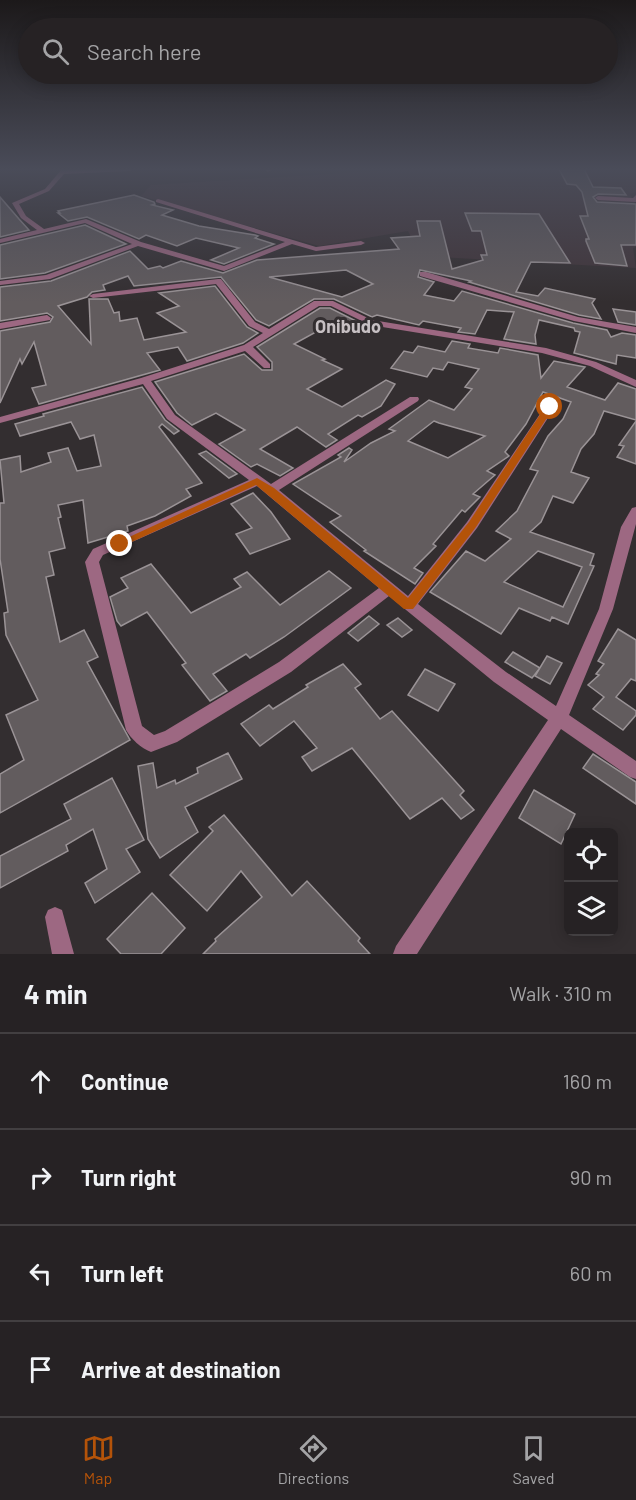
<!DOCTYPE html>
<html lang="en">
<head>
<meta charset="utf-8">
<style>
	body { margin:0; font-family:Barlow,sans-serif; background:#2e2a2c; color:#f1f3f6 }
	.controls { position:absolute; right:18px; bottom:18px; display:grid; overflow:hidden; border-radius:9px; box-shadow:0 3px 15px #0003 }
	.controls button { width:54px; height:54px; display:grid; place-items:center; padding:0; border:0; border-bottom:2px solid #423f41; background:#262224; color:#f1f3f6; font:30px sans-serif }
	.stop { position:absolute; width:18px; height:18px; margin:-14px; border:4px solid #b45309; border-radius:50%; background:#fff }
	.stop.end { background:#b45309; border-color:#fff; box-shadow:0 2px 6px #0008 }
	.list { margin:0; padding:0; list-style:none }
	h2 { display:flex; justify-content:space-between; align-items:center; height:78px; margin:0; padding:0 24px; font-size:26px }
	h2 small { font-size:20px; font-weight:400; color:#a4a4a6 }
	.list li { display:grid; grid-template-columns:39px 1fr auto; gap:18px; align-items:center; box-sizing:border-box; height:96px; padding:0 24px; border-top:2px solid #423f41 }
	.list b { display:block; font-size:22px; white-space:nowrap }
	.list em { font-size:20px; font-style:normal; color:#a4a4a6 }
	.icon { flex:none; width:33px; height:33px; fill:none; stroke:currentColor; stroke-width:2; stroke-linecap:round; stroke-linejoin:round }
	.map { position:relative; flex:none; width:636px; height:954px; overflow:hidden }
	.search { position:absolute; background:#262224; box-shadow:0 3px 15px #0003; left:18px; right:18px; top:18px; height:66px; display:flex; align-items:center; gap:15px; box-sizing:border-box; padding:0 21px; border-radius:33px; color:#a4a4a6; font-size:22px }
	.sheet { height:462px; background:#262224 }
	nav { display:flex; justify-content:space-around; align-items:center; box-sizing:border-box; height:84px; border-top:2px solid #423f41; background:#262224; font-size:16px; color:#a4a4a6 }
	nav a { display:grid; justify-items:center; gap:3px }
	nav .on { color:#b45309 }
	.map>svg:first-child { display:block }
</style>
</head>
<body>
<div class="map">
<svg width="636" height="954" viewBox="0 0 636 954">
	<rect width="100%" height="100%" fill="#332e30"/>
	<path fill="#403439" d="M413,169H636V192L630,194L636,205V247L633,248L636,268L420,256L408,231L319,246L141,196L151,185Z"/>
	<g fill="#625c5e" stroke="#9a9396" stroke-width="1.5" fill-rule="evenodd">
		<path d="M559,169H584L593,187L621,188L626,195L598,194L593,197L597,202L636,204V245H621L627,266L595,263L586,241V239H589L580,216H588L582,192L576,185L567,184Z"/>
		<path d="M134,195L154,202L155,204L152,205L173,210L162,215L199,226L255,235L258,236L255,238L274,244L224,264L211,260L239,248L196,238L177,246L146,235L139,239L87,217L68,221L58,213H60L58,211Z"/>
		<path d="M0,197L19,219L29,230L0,237Z"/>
		<path d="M465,213L539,214L570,263L531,262L516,292L538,296L545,288L595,299L592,303L601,319L579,315L469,282L471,281L420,270L418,277L434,282L424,295L454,301L462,291L573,323L607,330L611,337L622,333L636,335V358L617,355L616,364L574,353L580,332L575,331L574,328L539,320L535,335L536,344L504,339L514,312L487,310L475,334L458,332L461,328L423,321L419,325L377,315L372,317L334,299H314L269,326L256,320L221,277L134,286L128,276L103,285L105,290L92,292L87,297L58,306L91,344L89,299H108L114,313L119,312L120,321L137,318L144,340L186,332L157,313L179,306L159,293L215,286L247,327L258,333L243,343L187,361L178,347L147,353L160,370L39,404L32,388L46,385L34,342L22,364L20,359L0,403V331L50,322L53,317L47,313L0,321V287L51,281L130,251L148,269L160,266L163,268L181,261L223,273L257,260L399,249L391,238L420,236L417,221H440L452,269L483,260L481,255H487L481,231H472ZM346,270L373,284L342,297L269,277Z"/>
		<path d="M85,225L126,244L45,273L0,279V245Z"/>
		<path d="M320,308H330L360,323L335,334L323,328L294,344L325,359L322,360L342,369L307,389L342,407L386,380L395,384L381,406L362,417L358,415L328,434L337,440L326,447L297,427L260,449L293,468L280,476L257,464L251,467L219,444L245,430L216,413L192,425L177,413L155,382L244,354L262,370H272V362L257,347Z"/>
		<path d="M613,309L636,312V325L618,322Z"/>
		<path d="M452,341L470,344L468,348L498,353L500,348L538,355L541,378L554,361L585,367L567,387L605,400L618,383L636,389V420L604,411L594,434L581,449L571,472L589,478L573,503L553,496L541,522L530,532L594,554L590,565L594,566L568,624L552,617L550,621L519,608L501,634L430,592L466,551L485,561L511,539L496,531L517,511L538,471L530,469L548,436L563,419L571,402L543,392L526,424L505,452L509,456L487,471L495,475L473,494L480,497L465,512L462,510L433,544L436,546L414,568L423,573L415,584L364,551L366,550L330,522L341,516L293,484L341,457L338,455L349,448L352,450L344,462L371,443L395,431L389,429L429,400L454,410L472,389L465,387L479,369L448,362L443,370L433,368L427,377L391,368L404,351L413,353L418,346L445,352ZM434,421L439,423L485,436L448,458L408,441ZM538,551L582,567L563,607L504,582Z"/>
		<path d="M142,387L165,420L179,431L174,434L162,424L159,427L202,483L186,489L191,496L155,516L127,526L128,531L88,543L83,500L58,505L61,517L58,518L65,548L49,552L54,575L46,577L60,642L84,630L98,657L87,662L130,740L0,813V774L24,760L6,715L38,700L6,635L4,613L8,612L0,559V503H4L0,460L20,456L21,472L51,462L48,453L68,448L77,471L101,466L94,435L80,439L71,422L20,436L15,424L44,416L43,414Z"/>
		<path d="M636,421V464L617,457L624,446L619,445Z"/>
		<path d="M206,451L237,474L229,478L199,454Z"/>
		<path d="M253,493L271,512L290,539L250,554L236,534L252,528L231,504Z"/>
		<path d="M151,564L191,613L241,587L234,579L247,572L280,605L329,571L351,588L284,637L250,658L246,654L213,674L227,691L210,701L182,665L186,663L147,612L121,626L117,621L110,597L128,588L121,578Z"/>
		<path d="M369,616L379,624L358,641L348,633Z"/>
		<path d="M398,618L412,630L402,637L387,625Z"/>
		<path d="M618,629L636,640V681L631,679L616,697L636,711V715L623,730L593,709L604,697L588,685L599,675L596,674L604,664L598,661Z"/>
		<path d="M513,652L540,668L532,678L505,662Z"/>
		<path d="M547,656L562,663L550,684L535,676Z"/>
		<path d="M343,664L361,684L355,688L380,719L392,711L464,791L460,795L474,810L461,819L442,798L410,819L352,748L312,771L302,757L317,748L294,721L260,746L241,724L269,705L273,709L308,687L306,685Z"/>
		<path d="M425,669L455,684L438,711L408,695Z"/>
		<path d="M228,753L242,779L185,807L198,832L160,858L148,839L138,766L153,763L157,788L175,780L176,784L198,773L197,768Z"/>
		<path d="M593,754L636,782V804L583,768Z"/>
		<path d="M112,778L144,840L126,849L140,872L95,903L85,883L107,869L93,829L66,845L68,851L0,888V856L71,819L64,804Z"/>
		<path d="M534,790L575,814L561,844L519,818Z"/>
		<path d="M224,815L292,896L307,881L360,938L358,941L370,954H203L216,941L215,939L262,897L241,871L207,911L170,875L213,831L209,827Z"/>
		<path d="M152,893L185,928L161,954H121L107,939Z"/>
	</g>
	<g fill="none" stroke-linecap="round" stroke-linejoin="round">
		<g fill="#9d6882" fill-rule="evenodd">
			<path d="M62,169H133L130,171L64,174L49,191L19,204L26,216L44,229L86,219L141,242L224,266L285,242L156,202V200L158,199L316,247L361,241L365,243L361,245L316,251L292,244L224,271L138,246L50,279L0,285V281L46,275L132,244L85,223L0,243V239L37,230L21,218L12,203L45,189Z"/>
			<path d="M264,169H270L271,170L268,172Z"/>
			<path d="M636,195V202L598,200L595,198L598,196L633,198Z"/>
			<path d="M420,272H426L578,317L636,327V333L574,321L420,276Z"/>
			<path d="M218,279H221L255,322L269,329L314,301H333L372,320L546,348L596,362L636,380V387L590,366L542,353L370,325L331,306H319L253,347L270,364V368H264L245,351L151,381L175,415L271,484L410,397H418L419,399L418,401L279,490L408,596L467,522L546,405H554L555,407L477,528L418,604L506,672L556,706L599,609L621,527L632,508L636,507V524L613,609L569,715L636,761V779L630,777L561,729L417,954H393L396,946L548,720L494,682L389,596L291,672L177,742L151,752C141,748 131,739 126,730L85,562L93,549L249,480L167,419L143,384L0,423V417L141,378L244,345L263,333L249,326L216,284L93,298L89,296L93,294ZM257,486L379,588L279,662L165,731L154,735L142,726L99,562L103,555Z"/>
			<path d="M47,315L51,318L50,320L0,329V323Z"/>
			<path d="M55,907L62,910L74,954H52L45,917L48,910Z"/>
		</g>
	</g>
	<linearGradient id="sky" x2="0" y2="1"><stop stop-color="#1c191a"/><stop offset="0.56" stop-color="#4a4c59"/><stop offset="1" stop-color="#4a4c59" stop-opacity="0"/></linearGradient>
	<rect width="636" height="302" fill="url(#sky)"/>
	<path fill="#b45309" d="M550,404L554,407L476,527L413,609H404L256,485L123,546L120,547L114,544L257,478L274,488L408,598L469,522L545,407Z"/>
	<g text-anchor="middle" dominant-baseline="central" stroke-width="6" stroke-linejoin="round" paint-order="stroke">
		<g font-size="18" font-weight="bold" fill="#c7c0c3" stroke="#332e30">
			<text x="348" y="326">Onibudo</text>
		</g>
	</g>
</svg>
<div class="controls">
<button><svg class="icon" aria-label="locate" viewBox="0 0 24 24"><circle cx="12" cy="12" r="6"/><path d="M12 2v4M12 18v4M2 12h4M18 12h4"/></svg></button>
<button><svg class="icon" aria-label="layers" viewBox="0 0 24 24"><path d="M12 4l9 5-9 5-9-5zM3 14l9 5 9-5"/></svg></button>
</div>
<div class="stop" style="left:550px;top:407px"></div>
<div class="stop end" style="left:120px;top:544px"></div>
<div class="search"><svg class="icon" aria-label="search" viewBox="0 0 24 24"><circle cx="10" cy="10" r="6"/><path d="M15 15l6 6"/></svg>Search here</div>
</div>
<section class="sheet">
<h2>4 min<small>Walk · 310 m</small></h2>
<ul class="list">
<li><svg class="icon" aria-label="ahead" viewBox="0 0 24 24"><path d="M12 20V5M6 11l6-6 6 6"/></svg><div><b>Continue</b></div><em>160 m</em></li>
<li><svg class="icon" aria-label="right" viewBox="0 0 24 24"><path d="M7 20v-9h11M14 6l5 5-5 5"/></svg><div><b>Turn right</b></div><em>90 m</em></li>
<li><svg class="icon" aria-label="left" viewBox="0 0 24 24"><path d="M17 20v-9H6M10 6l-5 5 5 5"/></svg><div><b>Turn left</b></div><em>60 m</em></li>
<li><svg class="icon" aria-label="arrive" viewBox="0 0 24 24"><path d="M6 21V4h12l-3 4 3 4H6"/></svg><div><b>Arrive at destination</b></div></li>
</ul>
</section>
<nav>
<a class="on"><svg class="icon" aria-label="map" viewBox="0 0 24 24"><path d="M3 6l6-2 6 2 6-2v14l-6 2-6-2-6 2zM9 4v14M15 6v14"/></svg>Map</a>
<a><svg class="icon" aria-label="directions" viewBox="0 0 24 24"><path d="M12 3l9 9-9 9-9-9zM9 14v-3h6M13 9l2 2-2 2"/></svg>Directions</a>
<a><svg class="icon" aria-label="saved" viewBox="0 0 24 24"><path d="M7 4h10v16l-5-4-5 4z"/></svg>Saved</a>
</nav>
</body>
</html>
